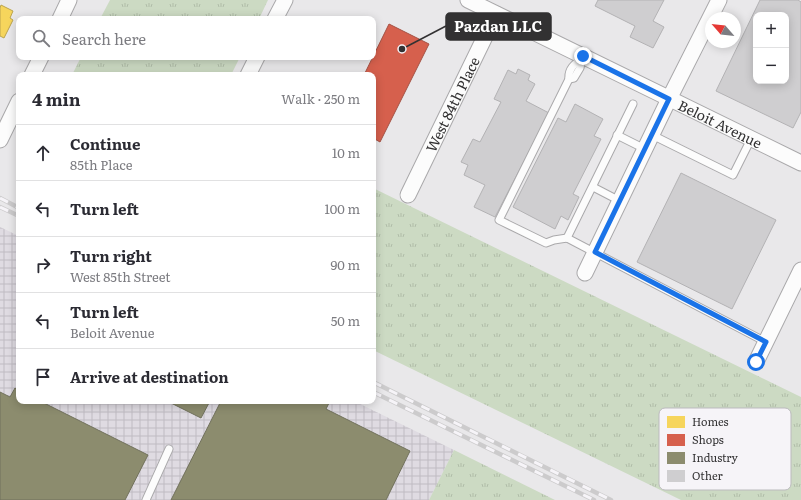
<!DOCTYPE html>
<html lang="en">
<head>
<meta charset="utf-8">
<style>
	body { margin:0; font-family:Literata,serif; background:#f2f2f3; color:#2b2b33 }
	.controls { position:absolute; right:12px; top:12px; display:grid; overflow:hidden; border-radius:8px; box-shadow:0 2px 10px #0003 }
	.controls button { width:36px; height:36px; display:grid; place-items:center; padding:0; border:0; border-bottom:1px solid #e1e1e2; background:#fff; color:#2b2b33; font:20px sans-serif }
	.compass { position:absolute; left:705px; top:12px; width:36px; height:36px; border-radius:50%; background:#fff; box-shadow:0 2px 10px #0003; rotate:298deg }
	.stop { position:absolute; width:12px; height:12px; margin:-9px; border:3px solid #1a73e8; border-radius:50%; background:#fff }
	.stop.end { background:#1a73e8; border-color:#fff; box-shadow:0 1px 4px #0008 }
	.list { margin:0; padding:0; list-style:none }
	h2 { display:flex; justify-content:space-between; align-items:center; height:52px; margin:0; padding:0 16px; font-size:17px }
	h2 small { font-size:13px; font-weight:400; color:#7c7c81 }
	.list li { display:grid; grid-template-columns:26px 1fr auto; gap:12px; align-items:center; box-sizing:border-box; height:56px; padding:0 16px; border-top:1px solid #e1e1e2 }
	.list b { display:block; font-size:15px; white-space:nowrap }
	.list p { margin:0; font-size:13px; white-space:nowrap; color:#7c7c81 }
	.list em { font-size:13px; font-style:normal; color:#7c7c81 }
	.icon { flex:none; width:22px; height:22px; fill:none; stroke:currentColor; stroke-width:2; stroke-linecap:round; stroke-linejoin:round }
	.map { position:relative; flex:none; width:801px; height:500px; overflow:hidden }
	.search { position:absolute; background:#fff; box-shadow:0 2px 10px #0003; left:16px; top:16px; width:360px; height:44px; display:flex; align-items:center; gap:10px; box-sizing:border-box; padding:0 14px; border-radius:8px; color:#7c7c81; font-size:15px }
	.panel { position:absolute; background:#fff; box-shadow:0 2px 10px #0003; left:16px; top:72px; width:360px; height:332px; border-radius:8px }
	.map>svg:first-child { display:block }
</style>
</head>
<body>
<div class="map">
<svg width="801" height="500" viewBox="0 0 801 500">
	<defs>
		<pattern id="industrial-grid" width="8" height="8" patternUnits="userSpaceOnUse"><rect width="8" height="8" fill="#dfdbe2"/><path d="M0 4h8M4 0v8" fill="none" stroke="#c0bcc2"/></pattern>
		<pattern id="grass-tufts" width="24" height="20" patternUnits="userSpaceOnUse"><rect width="24" height="20" fill="#ccdac3"/><path d="M3 7l-1-3M5 7V3M7 7l1-3M15 17l-1-3M17 17v-4M19 17l1-3" fill="none" stroke="#b0bca8"/></pattern>
	</defs>
	<rect width="100%" height="100%" fill="#e9e8ea"/>
	<path fill="url(#industrial-grid)" d="M0,227L19,236V401H354L454,450L429,500H0Z"/>
	<g fill="url(#grass-tufts)">
		<path d="M110,0H268L259,19H100Z"/>
		<path d="M81,57H240L231,75H72Z"/>
		<path d="M373,188L801,397V500H681L373,350Z"/>
		<path d="M454,450L555,500H429Z"/>
	</g>
	<path fill="#f6d55c" stroke="#bba44f" d="M1,5L13,11L10,18L13,20L4,38L0,36V8Z"/>
	<path fill="#d6604d" stroke="#a55245" d="M389,24L429,44L380,142L373,138V75H364Z"/>
	<g fill="#8c8c6e" stroke="#71715c">
		<path d="M15,388L19,391V401H40L148,455L125,500H0V392L10,397Z"/>
		<path d="M167,401H210L201,418Z"/>
		<path d="M221,401H330L326,409L410,451L386,500H171Z"/>
	</g>
	<g fill="#cfced0" stroke="#b3b2b4" fill-rule="evenodd">
		<path d="M598,0H664L653,21L664,27L653,48L630,37L635,26L595,6Z"/>
		<path d="M760,0H798L801,2V112L793,128L716,91ZM756,15H786V81H756Z"/>
		<path d="M518,69L530,75L528,80L535,84L526,101L549,113L495,217L474,207L485,185L464,175L468,165L461,162L473,139L480,142L501,102L494,99L508,70L516,74Z"/>
		<path d="M575,104L603,119L594,136L601,139L573,194L579,197L568,220L561,216L555,229L513,207L558,118L566,122Z"/>
		<path d="M681,173L776,220L732,309L637,262Z"/>
	</g>
	<g fill="none" stroke-linecap="round" stroke-linejoin="round">
		<defs>
			<g id="service">
				<path d="M582,59C574,64 568,69 569,79L499,220L546,243L554,240L567,238L766,342"/>
				<path d="M569,79L574,78L580,68L582,57"/>
				<path d="M617,135L645,149"/>
				<path d="M652,135L733,175L751,139"/>
				<path d="M593,187L620,201"/>
				<path d="M567,238L633,104"/>
				<path d="M146,500L169,449"/>
			</g>
			<g id="minor">
				<path id="s1" d="M468,0L801,163"/>
				<path d="M60,19L69,0"/>
				<path d="M275,19L285,0"/>
				<path d="M32,75L41,57"/>
				<path d="M248,75L257,57"/>
				<path d="M0,140L19,101"/>
				<path id="s2" d="M408,195L496,14"/>
				<path d="M585,273L669,99L719,0"/>
				<path d="M756,362L801,270"/>
			</g>
		</defs>
		<use href="#service" stroke="#aaa9ab" stroke-width="9"/>
		<use href="#minor" stroke="#aaa9ab" stroke-width="17"/>
		<use href="#service" stroke="#fcfcfc" stroke-width="7"/>
		<use href="#minor" stroke="#fcfcfc" stroke-width="15"/>
		<defs>
			<g id="rail">
				<path d="M0,198L19,208"/>
				<path d="M0,207L19,216"/>
				<path d="M373,382L611,500"/>
				<path d="M373,392L594,500"/>
			</g>
		</defs>
		<use href="#rail" stroke="#cccbcc" stroke-width="4.5"/>
		<use href="#rail" stroke="#f6f4f8" stroke-width="3" stroke-dasharray="9" stroke-linecap="butt"/>
	</g>
	<g fill="none" stroke-linecap="round" stroke-linejoin="round">
		<path stroke="#1a73e8" stroke-width="5" d="M583,56L669,99L595,252L766,342L756,362"/>
	</g>
	<g text-anchor="middle" dominant-baseline="central" stroke-width="4" stroke-linejoin="round" paint-order="stroke">
		<g font-size="14" fill="#323132" stroke="#f6f4f8">
			<text stroke="none"><textPath href="#s2" startOffset="101">West 84th Place</textPath></text>
			<text stroke="none"><textPath href="#s1" startOffset="281">Beloit Avenue</textPath></text>
		</g>
	</g>
	<rect x="659" y="408" width="132" height="82" rx="6" fill="#f6f4f8" stroke="#bbbabd" stroke-width="1"/>
	<rect x="667" y="416" width="18" height="12" fill="#f6d55c"/>
	<rect x="667" y="434" width="18" height="12" fill="#d6604d"/>
	<rect x="667" y="452" width="18" height="12" fill="#8c8c6e"/>
	<rect x="667" y="470" width="18" height="12" fill="#cfced0"/>
	<g font-size="11" fill="#323132">
		<text x="692" y="426">Homes</text>
		<text x="692" y="444">Shops</text>
		<text x="692" y="462">Industry</text>
		<text x="692" y="480">Other</text>
	</g>
	<path fill="none" stroke="#323132" stroke-width="1.5" d="M402 49L446 26"/>
	<circle fill="#323132" stroke="#f6f4f8" stroke-width="1.5" cx="402" cy="49" r="4"/>
	<rect fill="#323132" stroke="#323132" stroke-width="1.5" x="446" y="13" width="105" height="27" rx="4"/>
	<g font-size="15" text-anchor="middle" font-weight="bold" fill="#fff">
		<text x="498" y="32">Pazdan LLC</text>
	</g>
</svg>
<div class="controls">
<button>+</button>
<button>−</button>
</div>
<svg class="compass" viewBox="-18 -18 36 36"><path d="M0-13l5 13h-10z" fill="#e53935"/><path d="M0 13l5-13h-10z" fill="#7c7c81"/></svg>
<div class="stop" style="left:756px;top:362px"></div>
<div class="stop end" style="left:583px;top:56px"></div>
<div class="search"><svg class="icon" aria-label="search" viewBox="0 0 24 24"><circle cx="10" cy="10" r="6"/><path d="M15 15l6 6"/></svg>Search here</div>
<section class="panel">
<h2>4 min<small>Walk · 250 m</small></h2>
<ul class="list">
<li><svg class="icon" aria-label="ahead" viewBox="0 0 24 24"><path d="M12 20V5M6 11l6-6 6 6"/></svg><div><b>Continue</b><p>85th Place</p></div><em>10 m</em></li>
<li><svg class="icon" aria-label="left" viewBox="0 0 24 24"><path d="M17 20v-9H6M10 6l-5 5 5 5"/></svg><div><b>Turn left</b></div><em>100 m</em></li>
<li><svg class="icon" aria-label="right" viewBox="0 0 24 24"><path d="M7 20v-9h11M14 6l5 5-5 5"/></svg><div><b>Turn right</b><p>West 85th Street</p></div><em>90 m</em></li>
<li><svg class="icon" aria-label="left" viewBox="0 0 24 24"><path d="M17 20v-9H6M10 6l-5 5 5 5"/></svg><div><b>Turn left</b><p>Beloit Avenue</p></div><em>50 m</em></li>
<li><svg class="icon" aria-label="arrive" viewBox="0 0 24 24"><path d="M6 21V4h12l-3 4 3 4H6"/></svg><div><b>Arrive at destination</b></div></li>
</ul>
</section>
</div>
</body>
</html>
